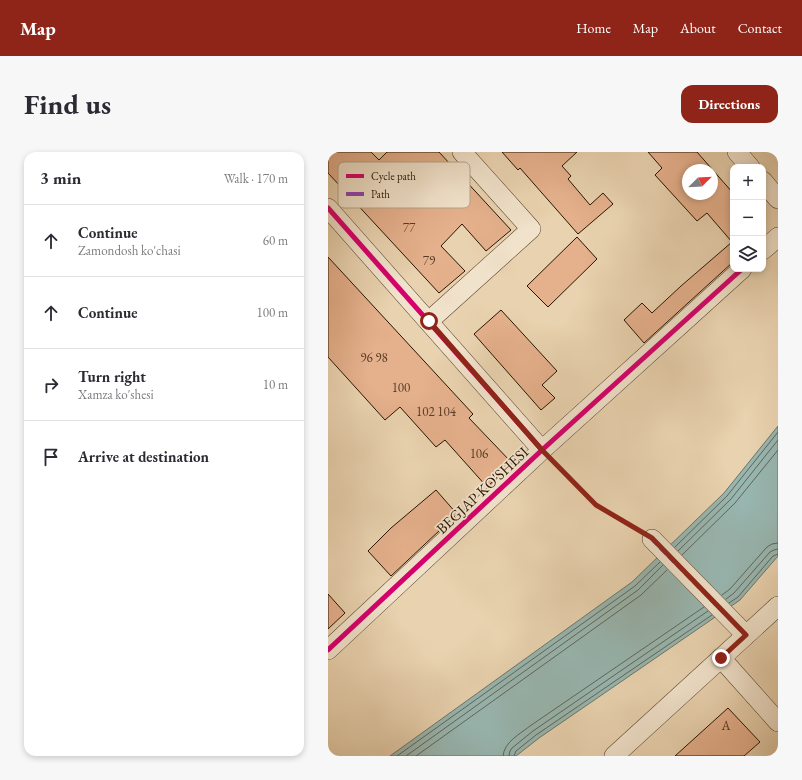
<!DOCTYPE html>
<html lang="en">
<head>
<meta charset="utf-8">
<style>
	body { margin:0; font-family:"EB Garamond",serif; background:#f7f7f7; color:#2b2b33 }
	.controls { position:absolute; right:12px; top:12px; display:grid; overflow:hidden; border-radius:8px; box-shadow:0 2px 6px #0003 }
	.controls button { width:36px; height:36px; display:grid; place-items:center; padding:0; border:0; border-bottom:1px solid #e1e1e2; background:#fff; color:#2b2b33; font:20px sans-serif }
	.compass { position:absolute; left:354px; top:12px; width:36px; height:36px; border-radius:50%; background:#fff; box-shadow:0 2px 6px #0003; rotate:66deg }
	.stop { position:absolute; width:12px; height:12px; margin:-9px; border:3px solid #8f2418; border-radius:50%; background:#fff }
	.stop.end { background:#8f2418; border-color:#fff; box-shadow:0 1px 4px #0008 }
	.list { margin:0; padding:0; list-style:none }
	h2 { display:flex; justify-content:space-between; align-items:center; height:52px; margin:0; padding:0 16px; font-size:17px }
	h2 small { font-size:13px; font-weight:400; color:#7c7c81 }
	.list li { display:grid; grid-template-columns:26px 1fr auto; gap:12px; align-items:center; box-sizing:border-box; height:72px; padding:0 16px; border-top:1px solid #e1e1e2 }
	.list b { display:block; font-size:15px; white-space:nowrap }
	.list p { margin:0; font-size:13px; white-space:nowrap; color:#7c7c81 }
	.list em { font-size:13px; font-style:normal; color:#7c7c81 }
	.icon { flex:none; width:22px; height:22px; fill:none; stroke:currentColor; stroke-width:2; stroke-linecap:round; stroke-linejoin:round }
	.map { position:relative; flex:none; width:450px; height:604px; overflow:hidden; border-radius:12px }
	header { display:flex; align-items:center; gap:24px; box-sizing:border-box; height:56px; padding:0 20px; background:#8f2418; color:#fff }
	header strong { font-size:19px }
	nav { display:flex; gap:22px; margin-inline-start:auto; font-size:14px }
	.intro { display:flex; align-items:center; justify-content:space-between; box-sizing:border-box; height:96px; padding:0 24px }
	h1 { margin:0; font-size:28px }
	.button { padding:10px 18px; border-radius:12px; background:#8f2418; color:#fff; font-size:14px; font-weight:700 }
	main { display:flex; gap:24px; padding:0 24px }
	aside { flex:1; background:#fff; border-radius:12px; box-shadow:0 2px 6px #0003 }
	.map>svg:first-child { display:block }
</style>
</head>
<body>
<header>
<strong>Map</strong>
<nav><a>Home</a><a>Map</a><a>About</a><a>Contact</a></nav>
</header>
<div class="intro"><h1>Find us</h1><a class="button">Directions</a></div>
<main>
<aside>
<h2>3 min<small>Walk · 170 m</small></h2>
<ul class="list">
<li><svg class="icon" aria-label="ahead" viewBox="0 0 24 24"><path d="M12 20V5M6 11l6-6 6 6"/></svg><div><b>Continue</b><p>Zamondosh ko'chasi</p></div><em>60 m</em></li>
<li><svg class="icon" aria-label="ahead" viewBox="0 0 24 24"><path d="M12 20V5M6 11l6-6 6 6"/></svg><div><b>Continue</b></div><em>100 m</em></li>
<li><svg class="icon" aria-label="right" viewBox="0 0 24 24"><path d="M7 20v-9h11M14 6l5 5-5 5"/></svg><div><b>Turn right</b><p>Xamza ko'shesi</p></div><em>10 m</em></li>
<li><svg class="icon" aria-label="arrive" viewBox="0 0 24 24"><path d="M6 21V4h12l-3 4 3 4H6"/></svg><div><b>Arrive at destination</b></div></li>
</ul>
</aside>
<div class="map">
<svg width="450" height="604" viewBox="0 0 450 604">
	<rect width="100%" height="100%" fill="#e9d2af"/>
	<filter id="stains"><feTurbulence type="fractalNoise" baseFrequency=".005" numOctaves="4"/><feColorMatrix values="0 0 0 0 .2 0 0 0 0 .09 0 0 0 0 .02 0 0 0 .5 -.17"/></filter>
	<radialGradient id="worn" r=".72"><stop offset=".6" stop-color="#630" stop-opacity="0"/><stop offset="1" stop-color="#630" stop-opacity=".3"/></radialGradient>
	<path fill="#98b6b0" stroke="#6a756a" d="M450,274V404L412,448L211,586L188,604H62L304,430L396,341Z"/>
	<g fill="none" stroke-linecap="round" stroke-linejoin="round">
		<g stroke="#5f6558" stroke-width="1">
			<path d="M347,395L399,344L450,280"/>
			<path d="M350,399L403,347L450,288"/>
			<path d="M354,403L407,351L450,298"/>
			<path d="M394,443L402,437L439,395L444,392L450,391"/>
			<path d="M398,447L406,441L442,400L446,398L450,397"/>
			<path d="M401,451L410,445L445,404L450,402"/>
			<path d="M69,604L307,434L332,410"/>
			<path d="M78,604L310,438L335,413"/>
			<path d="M88,604L313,443L339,418"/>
			<path d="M175,604C176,590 192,582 202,574L376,455"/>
			<path d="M181,604L182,599L184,596L205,579L380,459"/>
			<path d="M186,604L188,599L208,583L384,463"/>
		</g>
	</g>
	<g fill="#e5b08c" stroke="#261400" fill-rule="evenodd">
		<path d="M0,0H43L51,8L59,0H111L183,78L158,99L134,72L113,94L137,119L111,141L0,21Z"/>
		<path d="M174,0H249L234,14L243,24L240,27L262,53L275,41L285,52L250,82L192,16L190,18Z"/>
		<path d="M320,0H369L405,41V110L316,191L296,168L314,151L324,161L353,134L404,90L379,61L369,69L327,23L334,16ZM360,18H384V42H360Z"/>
		<path d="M249,85L269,107L220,155L199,134Z"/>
		<path d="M0,105L145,262L141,266L184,311L159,335L117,288L108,295L72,255L57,268L0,205Z"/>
		<path d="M173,158L229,219L214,233L227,246L213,258L146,182Z"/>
		<path d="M108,338L129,362L63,424L40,399L63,376Z"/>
		<path d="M0,442L17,461L0,477Z"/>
		<path d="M400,556L432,590L416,604H347Z"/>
	</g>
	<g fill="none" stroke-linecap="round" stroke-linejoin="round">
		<defs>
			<g id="minor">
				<path d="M409,0L422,15"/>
				<path d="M435,29L450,47"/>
				<path d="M0,56L214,298"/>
				<path d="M435,98L450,85"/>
				<path d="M101,169L203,77L134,0"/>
				<path d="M324,387L418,483"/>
				<path d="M0,498L214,298L414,117"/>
				<path d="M393,506L450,570"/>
				<path d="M286,604L450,454"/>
			</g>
		</defs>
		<use href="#minor" stroke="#57442c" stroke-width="20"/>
		<path stroke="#261400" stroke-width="2.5" stroke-dasharray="1 2" stroke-linecap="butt" d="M227,311L268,353L309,378"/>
		<use href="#minor" stroke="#f1e2cb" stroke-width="19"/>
		<path stroke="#8e44ad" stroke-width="4" stroke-dasharray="8 4" stroke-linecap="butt" d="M324,387L418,483"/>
		<defs>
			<g id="cycleway">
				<path d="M0,56L214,298"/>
				<path d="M0,498L214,298L414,117"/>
			</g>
		</defs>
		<use href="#cycleway" stroke="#f1e2cb" stroke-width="8"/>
		<use href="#cycleway" stroke="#d6006c" stroke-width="5"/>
	</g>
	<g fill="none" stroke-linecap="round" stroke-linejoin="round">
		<path stroke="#8f2418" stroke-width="5" d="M101,169L214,298L268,353L324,386L418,483L393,506"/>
	</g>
	<g text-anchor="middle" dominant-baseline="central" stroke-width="3.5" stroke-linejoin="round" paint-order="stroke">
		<g font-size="13" fill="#563b23">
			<text x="81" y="75">77</text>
			<text x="101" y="108">79</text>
			<text x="46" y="205">96 98</text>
			<text x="73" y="235">100</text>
			<text x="108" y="259">102 104</text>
			<text x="151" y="301">106</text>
			<text x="398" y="573">A</text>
		</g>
		<g font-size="15" fill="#261400" stroke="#f1e2cb">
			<text transform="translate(154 338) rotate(-43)">BEGJAP KO'SHESI</text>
		</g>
	</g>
	<rect x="10" y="10" width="132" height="46" rx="6" fill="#f1e2cb" stroke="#b4a48e" stroke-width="1"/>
	<rect x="18" y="22" width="18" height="4" fill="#d6006c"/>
	<rect x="18" y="40" width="18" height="4" fill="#8e44ad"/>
	<g font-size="11" fill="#261400">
		<text x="43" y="28">Cycle path</text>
		<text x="43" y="46">Path</text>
	</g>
	<rect width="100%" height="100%" filter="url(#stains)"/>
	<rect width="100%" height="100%" fill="url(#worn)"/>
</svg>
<div class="controls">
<button>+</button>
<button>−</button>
<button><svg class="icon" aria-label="layers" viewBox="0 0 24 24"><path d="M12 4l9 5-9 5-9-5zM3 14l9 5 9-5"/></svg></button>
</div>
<svg class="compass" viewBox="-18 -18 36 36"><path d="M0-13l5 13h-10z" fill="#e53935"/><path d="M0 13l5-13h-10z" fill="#7c7c81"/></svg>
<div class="stop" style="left:101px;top:169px"></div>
<div class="stop end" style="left:393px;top:506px"></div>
</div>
</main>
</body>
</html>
